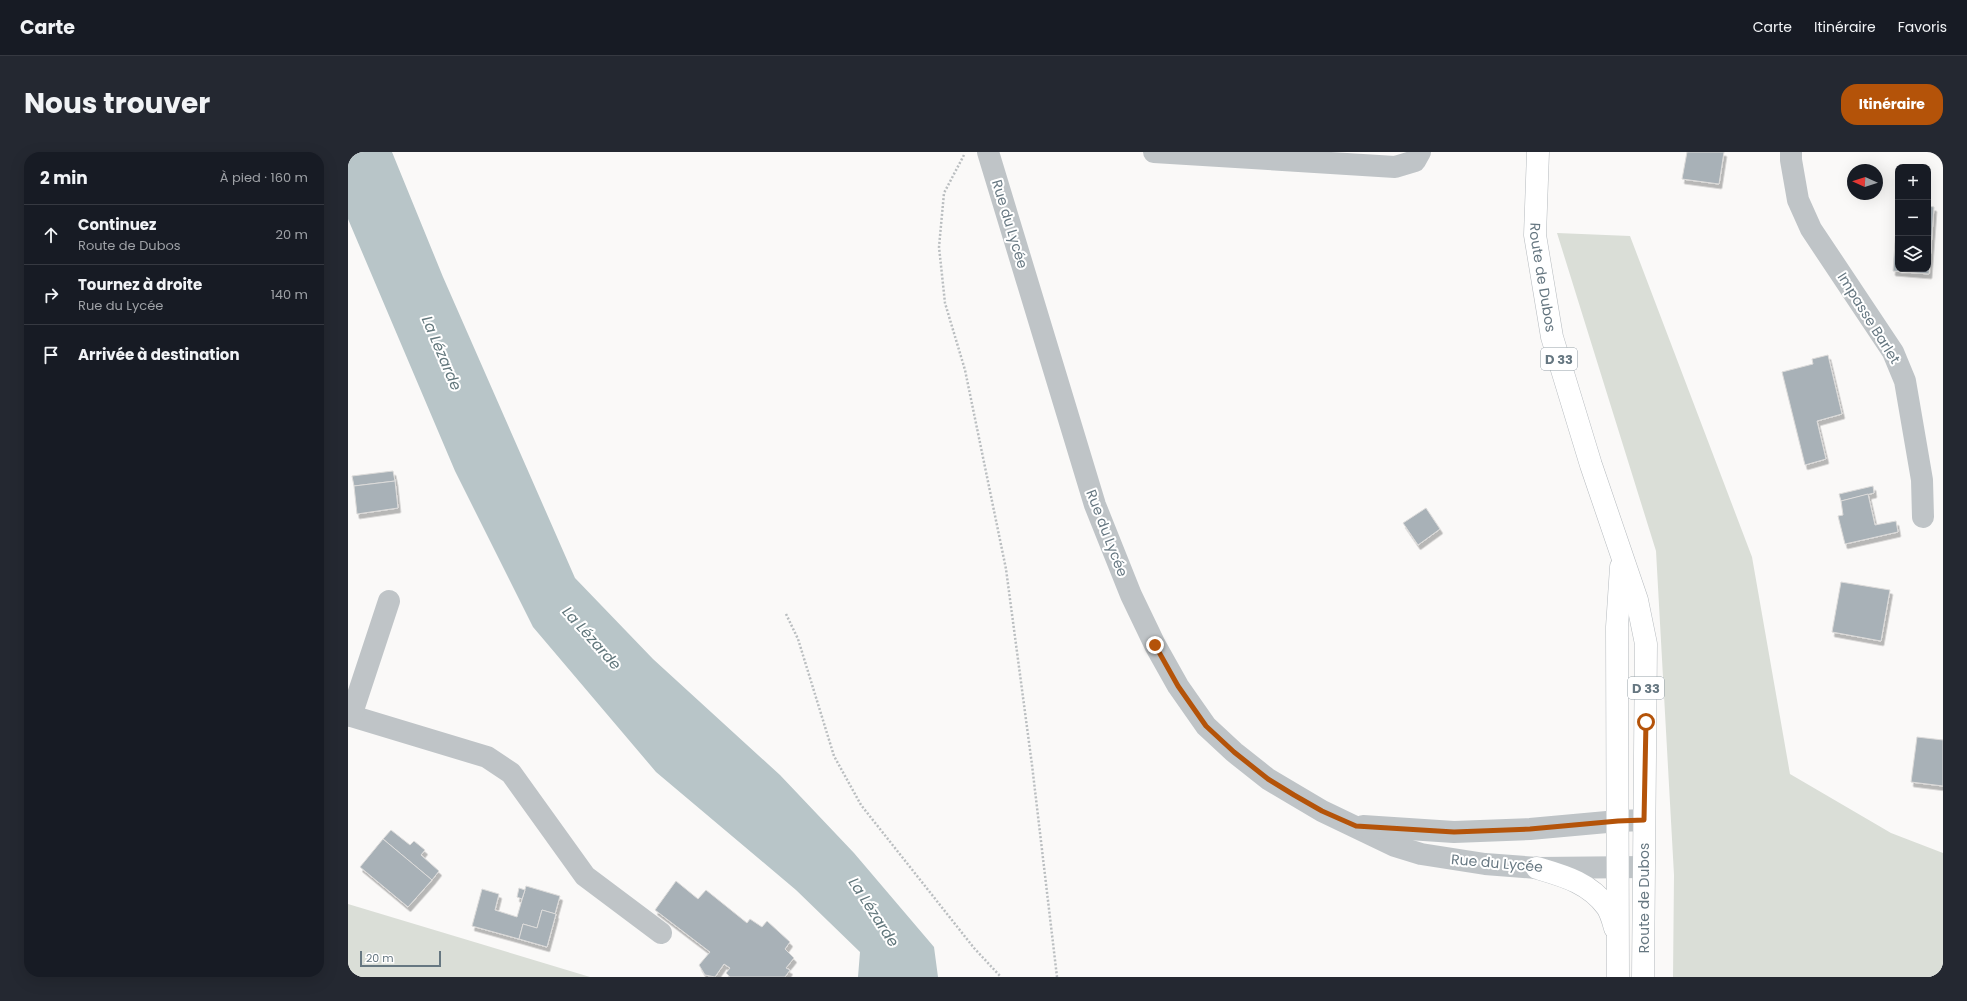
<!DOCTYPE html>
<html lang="fr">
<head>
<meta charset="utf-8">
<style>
	body { margin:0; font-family:Poppins,sans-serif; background:#242831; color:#f1f3f6 }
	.controls { position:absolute; right:12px; top:12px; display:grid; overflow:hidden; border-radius:8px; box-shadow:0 4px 16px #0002 }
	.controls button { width:36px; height:36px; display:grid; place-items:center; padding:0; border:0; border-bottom:1px solid #363941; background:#171b24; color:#f1f3f6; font:20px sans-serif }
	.compass { position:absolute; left:1499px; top:12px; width:36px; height:36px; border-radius:50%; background:#171b24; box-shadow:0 4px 16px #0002; rotate:273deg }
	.scale { position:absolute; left:12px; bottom:10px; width:81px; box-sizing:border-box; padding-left:4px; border:2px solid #667781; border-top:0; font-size:11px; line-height:14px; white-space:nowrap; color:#667781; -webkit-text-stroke:3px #fff; paint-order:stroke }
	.stop { position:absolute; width:12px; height:12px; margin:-9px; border:3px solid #b45309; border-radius:50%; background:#fff }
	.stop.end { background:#b45309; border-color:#fff; box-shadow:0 1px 4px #0008 }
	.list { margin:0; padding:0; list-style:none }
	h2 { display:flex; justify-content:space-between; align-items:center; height:52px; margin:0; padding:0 16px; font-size:17px }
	h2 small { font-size:13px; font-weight:400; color:#9ea1a6 }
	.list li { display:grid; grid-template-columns:26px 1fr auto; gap:12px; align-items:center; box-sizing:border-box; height:60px; padding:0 16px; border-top:1px solid #363941 }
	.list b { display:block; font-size:15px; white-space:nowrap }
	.list p { margin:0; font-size:13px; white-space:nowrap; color:#9ea1a6 }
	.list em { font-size:13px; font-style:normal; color:#9ea1a6 }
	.icon { flex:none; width:22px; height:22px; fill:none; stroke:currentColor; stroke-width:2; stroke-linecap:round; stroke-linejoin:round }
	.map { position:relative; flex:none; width:1595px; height:825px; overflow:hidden; border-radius:16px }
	header { display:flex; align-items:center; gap:24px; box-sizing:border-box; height:56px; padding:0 20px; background:#171b24; border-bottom:1px solid #363941 }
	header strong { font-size:19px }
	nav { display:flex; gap:22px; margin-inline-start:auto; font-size:14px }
	.intro { display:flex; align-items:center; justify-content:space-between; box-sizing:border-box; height:96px; padding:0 24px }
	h1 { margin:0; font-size:28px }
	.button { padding:10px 18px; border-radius:16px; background:#b45309; color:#fff; font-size:14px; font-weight:700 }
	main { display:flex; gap:24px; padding:0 24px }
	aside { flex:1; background:#171b24; border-radius:16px; box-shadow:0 4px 16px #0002 }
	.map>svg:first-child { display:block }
</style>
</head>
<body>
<header>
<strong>Carte</strong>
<nav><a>Carte</a><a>Itinéraire</a><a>Favoris</a></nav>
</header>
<div class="intro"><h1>Nous trouver</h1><a class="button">Itinéraire</a></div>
<main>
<aside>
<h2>2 min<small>À pied · 160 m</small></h2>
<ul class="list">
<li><svg class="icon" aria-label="ahead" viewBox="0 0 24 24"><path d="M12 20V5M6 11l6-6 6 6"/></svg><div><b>Continuez</b><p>Route de Dubos</p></div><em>20 m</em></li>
<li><svg class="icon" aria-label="right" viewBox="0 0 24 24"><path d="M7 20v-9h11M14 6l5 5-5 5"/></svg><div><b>Tournez à droite</b><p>Rue du Lycée</p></div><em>140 m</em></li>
<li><svg class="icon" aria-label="arrive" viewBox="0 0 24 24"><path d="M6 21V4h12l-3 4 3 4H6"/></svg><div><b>Arrivée à destination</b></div></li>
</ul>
</aside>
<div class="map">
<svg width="1595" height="825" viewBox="0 0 1595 825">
	<defs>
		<filter id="shadow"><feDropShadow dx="2.5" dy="4.5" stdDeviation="0" flood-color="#0004"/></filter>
	</defs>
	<rect width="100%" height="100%" fill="#faf9f8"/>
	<g fill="#daded7">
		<path d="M1209,81L1282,84L1404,405L1442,622L1543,681L1595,701V825H1325L1326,723L1308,399Z"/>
		<path d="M0,752L242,825H0Z"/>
	</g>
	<path fill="#b8c5c8" d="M0,0H44L95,125L227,426L305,507L432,623L506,701L586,795L590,825H510L512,800L448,738L308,620L185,475L107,319L0,67Z"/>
	<g fill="#a8b1b7" stroke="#dcdbda" filter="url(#shadow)">
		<path d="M1339,0H1376L1371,32L1334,27Z"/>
		<path d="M1550,47V117H1580V54L1586,55L1581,122L1545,119Z"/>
		<path d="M1480,203L1494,262L1469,269L1478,307L1457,313L1434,220L1465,212L1464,207Z"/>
		<path d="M45,319L47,329L6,334L4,324Z"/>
		<path d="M47,329L50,356L9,362L6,334Z"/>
		<path d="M1525,334L1526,341L1493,349L1491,342Z"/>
		<path d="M1520,342L1527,373L1548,369L1550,380L1497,392L1490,364L1495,363L1493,349Z"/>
		<path d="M1078,356L1092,377L1070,393L1055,371Z"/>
		<path d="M1493,430L1542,438L1533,489L1484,480Z"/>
		<path d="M1569,585L1595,588V634L1563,630Z"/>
		<path d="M43,678L62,693L66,689L77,698L73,703L91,719L84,728L35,687Z"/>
		<path d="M35,687L84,728L60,755L12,715Z"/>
		<path d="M328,729L350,747L358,738L399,771L402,767L414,775L419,769L442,790L437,797L446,806L438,816L442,818L437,825H382L378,821L382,816L376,812L367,825L357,823L351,813L362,800L307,758Z"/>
		<path d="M178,734L212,744L207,762L194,758L189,776L175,772L171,787L124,774L134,737L151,742L147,758L169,765Z"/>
		<path d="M171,736L177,738L174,747L169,745Z"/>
		<path d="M194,758L208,762L199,795L171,787L175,772L189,776Z"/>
	</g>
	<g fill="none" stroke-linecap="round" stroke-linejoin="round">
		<defs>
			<g id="major">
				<path id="s1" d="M1190,0L1187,83L1204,185L1243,313L1289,448L1298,492L1295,825"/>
				<path d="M1189,716C1216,724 1242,731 1259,755C1263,761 1265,769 1267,776"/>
				<path d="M1270,825L1269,475L1273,415"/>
			</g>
		</defs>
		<use href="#major" stroke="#b5babe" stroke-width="23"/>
		<g stroke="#babec0" stroke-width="2.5" stroke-dasharray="2 2" stroke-linecap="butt">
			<path d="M616,3L596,41L591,95L597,151L617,218L658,417L684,613L709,825"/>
			<path d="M438,462L450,487L486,604L513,653L626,796L653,825"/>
		</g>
		<g stroke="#bfc4c7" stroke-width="22">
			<path d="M640,0L747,353L783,443L807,493L830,534L858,574L886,600L920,627L974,659L1047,694L1073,702L1137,712L1189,716L1296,715"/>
			<path d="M806,0L1047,15L1067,9L1072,0"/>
			<path d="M1443,0V8L1450,48L1463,77L1545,200L1557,229L1574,328L1575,365"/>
			<path d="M0,563L139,605L163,621L237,724L313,781"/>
			<path d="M3,564L41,449"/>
			<path d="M1015,674L1106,680L1182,677L1270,669L1296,668"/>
		</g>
		<use href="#major" stroke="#fff" stroke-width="22"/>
	</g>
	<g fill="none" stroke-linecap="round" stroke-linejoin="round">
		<path stroke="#b45309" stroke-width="5" d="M807,493L830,534L858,574L886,600L920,627L946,643L974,659L1008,674L1106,680L1182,677L1270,669L1296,668L1298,570"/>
	</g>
	<g text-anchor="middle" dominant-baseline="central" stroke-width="4" stroke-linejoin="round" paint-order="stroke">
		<g fill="#fff" stroke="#94a0a7" stroke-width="1">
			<rect x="1193" y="196" width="36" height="22" rx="3"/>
			<rect x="1280" y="525" width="36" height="22" rx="3"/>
		</g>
		<g font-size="13" font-weight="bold" fill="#667781">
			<text x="1211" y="207">D 33</text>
			<text x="1298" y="536">D 33</text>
		</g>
		<g font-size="14" fill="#667781" stroke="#fff">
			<text transform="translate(662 72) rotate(73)">Rue du Lycée</text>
			<text stroke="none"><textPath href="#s1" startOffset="126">Route de Dubos</textPath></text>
			<text transform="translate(1521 166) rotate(58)">Impasse Barlet</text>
			<text transform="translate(759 381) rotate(69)">Rue du Lycée</text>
			<text transform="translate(1149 711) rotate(5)">Rue du Lycée</text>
			<text transform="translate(1296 746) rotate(-90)">Route de Dubos</text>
		</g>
		<g font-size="15" font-style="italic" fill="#61767b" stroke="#fff">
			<text transform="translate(94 201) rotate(67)">La Lézarde</text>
			<text transform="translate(244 486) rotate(48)">La Lézarde</text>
			<text transform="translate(526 760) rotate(57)">La Lézarde</text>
		</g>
	</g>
</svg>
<div class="controls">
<button>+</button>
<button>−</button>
<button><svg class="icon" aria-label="layers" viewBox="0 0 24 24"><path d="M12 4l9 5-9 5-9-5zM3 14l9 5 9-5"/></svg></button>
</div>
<svg class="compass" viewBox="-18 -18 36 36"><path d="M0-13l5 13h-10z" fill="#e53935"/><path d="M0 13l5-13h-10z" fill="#9ea1a6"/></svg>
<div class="scale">20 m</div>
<div class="stop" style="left:1298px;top:570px"></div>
<div class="stop end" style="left:807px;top:493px"></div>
</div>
</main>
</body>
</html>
